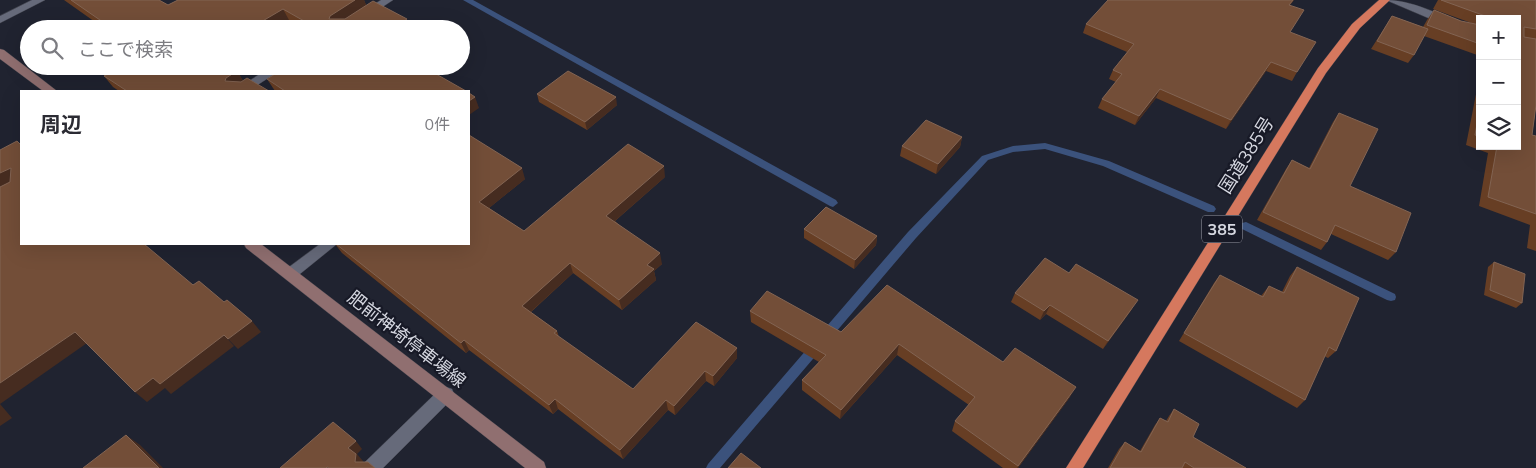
<!DOCTYPE html>
<html lang="ja">
<head>
<meta charset="utf-8">
<style>
	body { margin:0; font-family:Mulish,"Noto Sans JP",sans-serif; background:#f2f2f3; color:#2b2b33 }
	.controls { position:absolute; right:15px; top:15px; display:grid; overflow:hidden; border-radius:0px; box-shadow:0 5px 20px #0002 }
	.controls button { width:45px; height:45px; display:grid; place-items:center; padding:0; border:0; border-bottom:1px solid #e1e1e2; background:#fff; color:#2b2b33; font:25px sans-serif }
	.list { margin:0; padding:0; list-style:none }
	h2 { display:flex; justify-content:space-between; align-items:center; height:65px; margin:0; padding:0 20px; font-size:21px }
	h2 small { font-size:16px; font-weight:400; color:#7c7c81 }
	.icon { flex:none; width:28px; height:28px; fill:none; stroke:currentColor; stroke-width:2; stroke-linecap:round; stroke-linejoin:round }
	.map { position:relative; flex:none; width:1536px; height:468px; overflow:hidden }
	.search { position:absolute; background:#fff; box-shadow:0 5px 20px #0002; left:20px; top:20px; width:450px; height:55px; display:flex; align-items:center; gap:12px; box-sizing:border-box; padding:0 18px; border-radius:28px; color:#7c7c81; font-size:19px }
	.panel { position:absolute; background:#fff; box-shadow:0 5px 20px #0002; left:20px; top:90px; width:450px; height:155px; border-radius:0px }
	.map>svg:first-child { display:block }
</style>
</head>
<body>
<div class="map">
<svg width="1536" height="468" viewBox="0 0 1536 468">
	<rect width="100%" height="100%" fill="#202330"/>
	<g fill="none" stroke-linecap="round" stroke-linejoin="round">
		<g fill="#3b527c" fill-rule="evenodd">
			<path d="M463,0H473L836,200L838,203L833,207L830,206Z"/>
			<path d="M1045,143L1109,161L1214,206L1216,209L1214,212H1208L1103,166L1045,149L1013,152L988,160L916,238L720,468H706L708,464L908,232L982,156L1013,146Z"/>
			<path d="M1246,222L1395,294L1396,297L1395,300L1391,301L1387,300L1242,229L1241,226L1242,223Z"/>
		</g>
		<defs>
			<g id="minor">
				<path d="M32,0H45L0,23V16Z"/>
				<path d="M381,0H393L349,29H336Z"/>
				<path d="M1386,0C1418,0 1448,21 1480,28V35L1454,29Z"/>
				<path d="M272,66H287L248,91H234Z"/>
				<path d="M320,244H337L295,278H285L283,274L285,270Z"/>
				<path d="M446,387L452,389L454,394L452,399L383,468H363L365,462L440,389Z"/>
			</g>
			<g id="secondary">
				<path d="M0,49L4,50L57,91H43L0,59Z"/>
				<path d="M244,244H261L544,462L546,468H525L246,248Z"/>
			</g>
			<path id="trunk" d="M1379,0H1390L1360,28L1326,73L1083,468H1066L1318,68L1352,24Z"/>
		</defs>
		<use href="#minor" stroke="#3b3d47" stroke-width="1"/>
		<use href="#secondary" stroke="#3b3d47" stroke-width="1"/>
		<use href="#trunk" stroke="#3b3d47" stroke-width="1"/>
		<use href="#minor" fill="#666a7a" fill-rule="evenodd"/>
		<use href="#secondary" fill="#906f70" fill-rule="evenodd"/>
		<use href="#trunk" fill="#d5785e" fill-rule="evenodd"/>
	</g>
	<g fill="#673e24">
		<path d="M64,0H159L168,5L178,0H364L366,5L410,29H304L289,20L275,29H105Z"/>
		<path d="M1294,0L1290,5V32L1297,72L1292,81L1266,71L1226,129L1156,98L1135,125L1098,108L1102,99L1116,82L1109,79L1113,70L1127,52L1083,33L1086,24Z"/>
		<path d="M1438,0H1536V105L1532,135L1536,136V251L1527,248L1530,225L1479,206L1488,153L1466,145L1480,74V146H1517V19H1480V56L1424,36L1414,55L1408,63L1371,49L1392,16L1423,27L1427,20L1434,10L1461,21L1474,24L1433,9Z"/>
		<path d="M237,71L243,81L269,91H119L113,87L104,76Z"/>
		<path d="M267,79L466,91H275Z"/>
		<path d="M537,94L617,105L587,130L539,102Z"/>
		<path d="M1339,113L1350,186L1396,252L1388,260L1331,234L1327,242L1321,250L1257,220L1286,169L1292,160L1309,168L1333,122Z"/>
		<path d="M469,135L525,179L489,208L524,231L665,177L615,221L662,264L654,271L656,280L622,310L573,273L531,312L557,331L559,337L633,389L737,348V358L714,386L706,381L675,415L668,410L623,459L558,409L553,414L469,350L466,353L342,253L335,244H469Z"/>
		<path d="M962,137L960,147L936,174L900,156L902,146Z"/>
		<path d="M804,229L877,236L876,245L854,269L804,238Z"/>
		<path d="M1494,262L1522,303L1516,308L1484,295L1488,267Z"/>
		<path d="M1297,267L1336,351L1328,358L1324,356L1305,400L1297,408L1179,341L1214,283L1220,275L1261,296L1269,286L1282,292L1290,276Z"/>
		<path d="M1069,273L1132,309L1103,349L1046,314L1040,320L1011,302L1015,293Z"/>
		<path d="M750,311L841,332L1003,362L1070,397L1018,468H1003L952,431L955,421L969,405L897,355L840,419L802,390V380L819,362L751,322Z"/>
		<path d="M1174,409L1193,437L1246,468H1108L1119,449L1125,442L1140,451L1155,425L1160,418L1166,421L1169,416Z"/>
	</g>
	<g fill="#462c20">
		<path d="M355,0H364L367,7L335,27L329,19L330,16Z"/>
		<path d="M283,9L289,20L275,29H249Z"/>
		<path d="M407,19L410,29H391Z"/>
		<path d="M1271,62L1266,71L1226,129L1231,120Z"/>
		<path d="M237,71L244,82L225,81L226,78Z"/>
		<path d="M1160,89L1156,98L1135,125L1139,116Z"/>
		<path d="M475,97L479,108L469,115V101Z"/>
		<path d="M616,97L617,105L587,130L585,122Z"/>
		<path d="M962,137L960,147L936,174L938,164Z"/>
		<path d="M664,166L665,177L609,226L606,216Z"/>
		<path d="M11,168L21,179L0,190V173Z"/>
		<path d="M522,168L525,179L484,212L479,202Z"/>
		<path d="M877,236L876,245L854,269L855,260Z"/>
		<path d="M660,253L662,264L654,271L656,280L622,310L619,300L647,265Z"/>
		<path d="M570,263L573,273L526,316L522,306Z"/>
		<path d="M1138,300L1132,309L1103,349L1108,341Z"/>
		<path d="M1050,305L1046,314L1040,320L1044,311Z"/>
		<path d="M252,321L261,332L238,349L228,339Z"/>
		<path d="M75,332L87,343L0,404V383Z"/>
		<path d="M224,335L234,346L171,394L165,388L147,402L135,392L153,378Z"/>
		<path d="M464,340L469,350L466,353L461,343Z"/>
		<path d="M899,344L897,355L840,419L841,410Z"/>
		<path d="M737,348V358L714,386L713,376Z"/>
		<path d="M705,371L706,381L675,415L674,406Z"/>
		<path d="M1076,387L1070,397L1018,468H1017Z"/>
		<path d="M555,399L558,409L553,414L549,405Z"/>
		<path d="M666,400L668,410L623,459L620,450Z"/>
		<path d="M0,404L12,418L0,426Z"/>
		<path d="M126,435L140,445L163,468H159Z"/>
		<path d="M356,441L362,449L357,454L363,461L362,468L355,462L348,448Z"/>
	</g>
	<g fill="#734e38" stroke="#826453">
		<path d="M71,0H159L168,5L178,0H355L330,16L329,19H345L373,1L407,19L391,29H318L283,9L249,29H113Z"/>
		<path d="M1108,0H1293L1289,5L1304,10L1290,32L1316,42L1297,72L1271,62L1231,120L1160,89L1139,116L1102,99L1122,74L1113,70L1134,44L1086,24Z"/>
		<path d="M1441,0H1536V29L1524,27V37L1536,39V105L1532,135L1536,136V214L1488,197L1497,146H1517V19H1488V17Z"/>
		<path d="M1434,10L1461,21L1480,25V44L1427,25Z"/>
		<path d="M1392,16L1428,29L1414,55L1377,41Z"/>
		<path d="M122,66H229L237,71L226,78L225,81L241,82L247,78L269,91H127L104,76Z"/>
		<path d="M288,66H422L466,91H285L267,79Z"/>
		<path d="M568,71L616,97L585,122L537,94Z"/>
		<path d="M469,93L475,97L469,101Z"/>
		<path d="M1480,108V137L1475,135Z"/>
		<path d="M1339,113L1378,129L1350,186L1411,213L1396,252L1335,225L1327,242L1263,212L1292,160L1310,169Z"/>
		<path d="M926,120L962,137L938,164L902,146Z"/>
		<path d="M469,135L522,168L479,202L524,231L628,144L664,166L606,216L660,253L647,265L654,269L619,300L570,263L522,306L557,331L554,333L633,389L696,322L737,348L713,376L705,371L674,406L666,400L620,450L555,399L549,405L464,340L461,343L336,244H469Z"/>
		<path d="M17,141L21,145V244H144L193,285L199,281L224,302L227,300L252,321L228,339L224,335L160,384L153,378L135,392L75,332L0,383V187L10,182L11,168L0,173V150Z"/>
		<path d="M826,207L877,236L855,260L804,229Z"/>
		<path d="M1045,258L1069,273L1076,264L1138,300L1108,341L1050,305L1044,311L1015,293Z"/>
		<path d="M1494,262L1525,274L1522,303L1490,290Z"/>
		<path d="M1297,267L1359,298L1336,351L1329,347L1305,400L1184,333L1220,275L1263,297L1269,286L1284,293Z"/>
		<path d="M887,285L1003,362L1015,348L1076,387L1018,466L955,421L975,397L899,344L841,410L802,380L826,355L750,311L767,291L841,332Z"/>
		<path d="M1174,409L1199,424L1193,437L1246,468H1194L1185,462L1182,468H1110L1125,442L1141,452L1160,418L1168,422Z"/>
		<path d="M333,422L356,441L348,448L356,454L355,462H368L375,468H329L327,467L326,468H280Z"/>
		<path d="M126,435L159,468H83Z"/>
		<path d="M741,453L761,468H728Z"/>
	</g>
	<g text-anchor="middle" dominant-baseline="central" stroke-width="4.5" stroke-linejoin="round" paint-order="stroke">
		<rect fill="#171926" stroke="#9c9ea8" stroke-width="1" x="1202" y="215.5" width="40" height="27" rx="4"/>
		<g font-size="16" font-weight="bold" fill="#d5d7e0">
			<text x="1222" y="229">385</text>
		</g>
		<g font-size="18" fill="#d5d7e0" stroke="#171926">
			<text transform="translate(1246 155) rotate(-58)">国道385号</text>
			<text transform="translate(407 339) rotate(38)">肥前神埼停車場線</text>
		</g>
	</g>
</svg>
<div class="controls">
<button>+</button>
<button>−</button>
<button><svg class="icon" aria-label="layers" viewBox="0 0 24 24"><path d="M12 4l9 5-9 5-9-5zM3 14l9 5 9-5"/></svg></button>
</div>
<div class="search"><svg class="icon" aria-label="search" viewBox="0 0 24 24"><circle cx="10" cy="10" r="6"/><path d="M15 15l6 6"/></svg>ここで検索</div>
<section class="panel">
<h2>周辺<small>0件</small></h2>
<ul class="list">
</ul>
</section>
</div>
</body>
</html>
